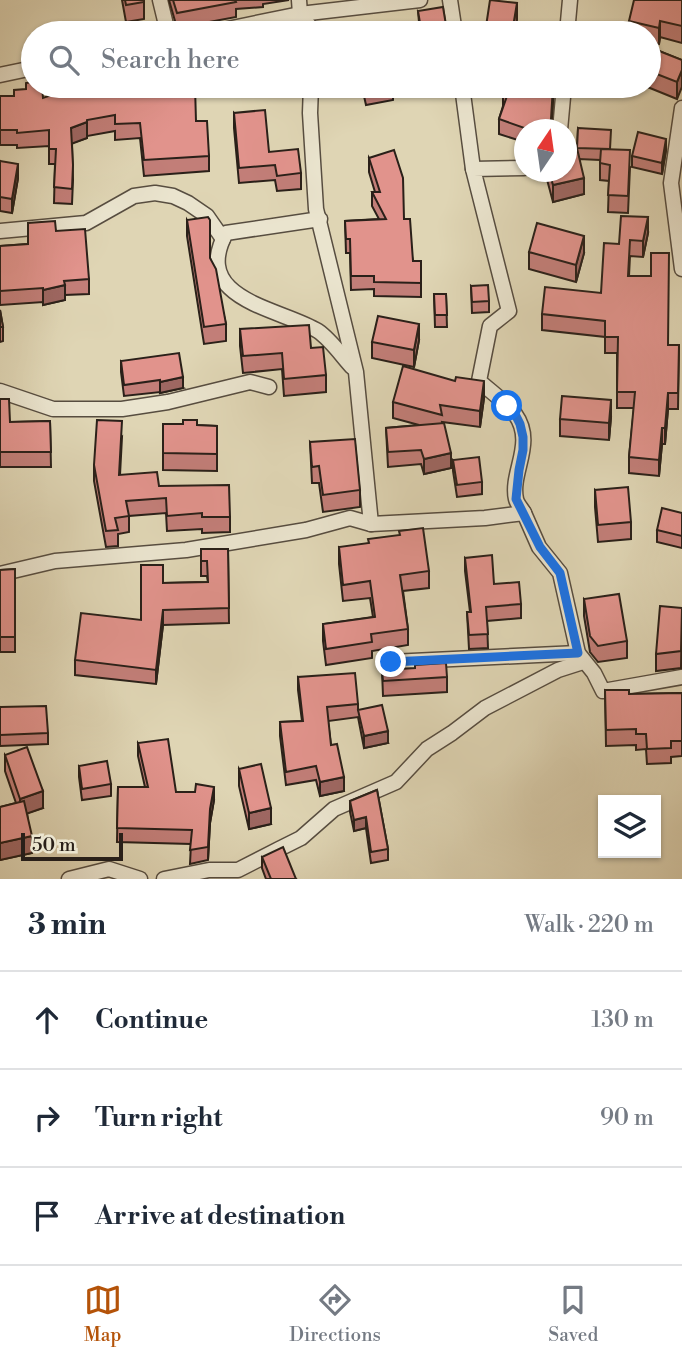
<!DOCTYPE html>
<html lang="en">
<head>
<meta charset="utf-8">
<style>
	body { margin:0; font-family:"Libre Bodoni",serif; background:#f6f6f7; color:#1f2937 }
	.controls { position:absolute; right:21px; bottom:21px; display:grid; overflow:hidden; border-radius:0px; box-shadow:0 2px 5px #0004 }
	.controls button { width:63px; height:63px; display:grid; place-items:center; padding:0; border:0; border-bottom:2px solid #e0e1e3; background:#fff; color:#1f2937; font:35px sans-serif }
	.compass { position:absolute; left:514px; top:119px; width:63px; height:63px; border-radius:50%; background:#fff; box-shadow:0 2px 5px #0004; rotate:13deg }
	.scale { position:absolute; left:21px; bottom:18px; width:102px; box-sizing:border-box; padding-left:7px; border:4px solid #2a2019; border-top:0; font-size:19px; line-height:24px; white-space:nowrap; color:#2a2019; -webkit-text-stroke:5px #eae4ce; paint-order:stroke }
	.stop { position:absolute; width:21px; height:21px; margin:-16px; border:5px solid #1a73e8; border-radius:50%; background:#fff }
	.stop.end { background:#1a73e8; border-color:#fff; box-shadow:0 2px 7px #0008 }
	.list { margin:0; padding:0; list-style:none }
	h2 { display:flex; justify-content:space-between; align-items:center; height:91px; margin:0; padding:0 28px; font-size:30px }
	h2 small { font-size:23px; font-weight:400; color:#747a83 }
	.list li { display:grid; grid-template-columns:46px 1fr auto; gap:21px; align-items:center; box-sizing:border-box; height:98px; padding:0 28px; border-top:2px solid #e0e1e3 }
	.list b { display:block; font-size:26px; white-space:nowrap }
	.list em { font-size:23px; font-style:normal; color:#747a83 }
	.icon { flex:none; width:38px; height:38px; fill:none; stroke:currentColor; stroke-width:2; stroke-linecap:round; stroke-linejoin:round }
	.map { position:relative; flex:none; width:682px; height:879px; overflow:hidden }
	.search { position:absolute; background:#fff; box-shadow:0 2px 5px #0004; left:21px; right:21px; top:21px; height:77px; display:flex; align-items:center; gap:18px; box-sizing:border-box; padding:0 24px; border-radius:38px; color:#747a83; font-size:26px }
	.sheet { height:385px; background:#fff }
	nav { display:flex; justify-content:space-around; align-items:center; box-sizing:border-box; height:98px; border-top:2px solid #e0e1e3; background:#fff; font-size:19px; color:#747a83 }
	nav a { display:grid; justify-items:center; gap:4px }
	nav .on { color:#b45309 }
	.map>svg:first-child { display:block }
</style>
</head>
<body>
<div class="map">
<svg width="682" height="879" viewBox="0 0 682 879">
	<rect width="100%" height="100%" fill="#dfd5b4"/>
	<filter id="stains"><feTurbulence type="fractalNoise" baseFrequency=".00286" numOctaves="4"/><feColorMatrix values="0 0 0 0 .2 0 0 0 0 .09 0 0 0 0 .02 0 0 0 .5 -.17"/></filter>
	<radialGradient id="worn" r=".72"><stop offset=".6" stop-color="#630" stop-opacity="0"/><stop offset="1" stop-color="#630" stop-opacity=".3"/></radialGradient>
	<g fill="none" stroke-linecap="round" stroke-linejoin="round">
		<defs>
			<g id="street">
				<path d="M160,0L168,33"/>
				<path d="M299,0L300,14L312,29V33"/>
				<path d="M450,0L455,33"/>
				<path d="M208,33L300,14L420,0"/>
				<path d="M567,33L570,0"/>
				<path d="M0,75L33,68"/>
				<path d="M311,86L310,113L316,209L356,372L371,524"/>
				<path d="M462,86L473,169"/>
				<path d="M682,108L671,183L682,269"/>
				<path d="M560,130L564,86"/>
				<path d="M320,219L226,233C190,300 280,308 318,331C330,339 342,356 352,367"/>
				<path d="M0,231L86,223L134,196L155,193L173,196L188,203L207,216L223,239"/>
				<path d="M0,391L53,409H122L168,402L250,382L269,387"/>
				<path d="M524,513C522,509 517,504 516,499C510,472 536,443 515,414C506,402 490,391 479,381L490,326L509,311L473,169L524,168"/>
				<path d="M0,574L55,561L186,550L306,530L350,518L371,524L485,518L524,513L539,547L560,573L578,653L594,673L603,691L682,677"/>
				<path d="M391,662L578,653"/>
				<path d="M69,879L109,869L140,879"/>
				<path d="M164,879L209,870H238L279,849L301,838L334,809L396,782L427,749L452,733L485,708L558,670L583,662"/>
			</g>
		</defs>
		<use href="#street" stroke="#574d40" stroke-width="17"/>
		<use href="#street" stroke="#eae4ce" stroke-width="14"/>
	</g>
	<g fill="#c27e78" stroke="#2a2019" stroke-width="2">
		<path d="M122,0H144V19L126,22Z"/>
		<path d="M169,0H289L263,4V7L236,9V17L177,28Z"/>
		<path d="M682,0V43L660,37L659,44L649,42V33H629V21Z"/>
		<path d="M418,11L446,25V33H420Z"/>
		<path d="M649,47L682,60L677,99L645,86H649Z"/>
		<path d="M333,86H393V100L366,105L362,87L333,90Z"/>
		<path d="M505,86H554L551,130H524V142L499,134V119L503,106V91Z"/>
		<path d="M0,96L43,98L196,121L209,156V171L144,176L140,138L115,140V131L87,136V138L72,143L73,180L72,204L54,203L55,164H49V146L17,148V145H0Z"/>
		<path d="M234,113L269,152L301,173V189L277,191L275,180L239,183L234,128Z"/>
		<path d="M578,128L610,149L630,167L628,213L608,212L609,181L600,180V160L579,159L584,194L553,202L545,172H566L577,150Z"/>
		<path d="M666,150L662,174L632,167V156Z"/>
		<path d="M369,158L404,219L413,261H421V297L374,296V289L351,290L350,253H346L345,221L379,219L372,206V192H375L369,172Z"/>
		<path d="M0,161L18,178L12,213L0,211Z"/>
		<path d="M187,220L210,258L226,324V341L204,344L187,236Z"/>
		<path d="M56,231L89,279V294L65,295V300L43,305V302L0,305V246L28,244Z"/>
		<path d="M648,233L643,257L630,256L629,276L668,345H679L678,409H668L665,444H662L659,476L629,473V457L634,408H617V353H605V337L542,330V314L601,293L619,244Z"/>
		<path d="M529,252L584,253L576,282L529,269Z"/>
		<path d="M471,286L489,301V312L472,313Z"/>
		<path d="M434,294H446L447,327H435Z"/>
		<path d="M0,310L3,327V341L0,342Z"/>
		<path d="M240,329L311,348L326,375V392L284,396L282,369L243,373L240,346Z"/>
		<path d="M419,340L414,367L372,358V342Z"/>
		<path d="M121,361L183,388L160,393V392L124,396L121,372Z"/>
		<path d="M484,398L480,427L442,422L451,468L424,474L421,464L388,467L386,428L419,425L393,418V402Z"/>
		<path d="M0,399L10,422L50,421L51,467H0Z"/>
		<path d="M611,417L609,440L560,436V419Z"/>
		<path d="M163,424L217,426V471L163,470Z"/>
		<path d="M122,437L120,475L159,486L230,517V532L202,533V529L167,531L166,513L129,516V532L118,534V546L106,547L94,481V465Z"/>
		<path d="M310,442L360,490V507L323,512L319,483H312Z"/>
		<path d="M453,460L482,482V494L457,497L453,471Z"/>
		<path d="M595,490L631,522V539L598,542L595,507Z"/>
		<path d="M682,513V548L657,542V530Z"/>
		<path d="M339,547L429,571V588L403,591L408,629V645L372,651V658L326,665L323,641V624L373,617L370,598L343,601L339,564Z"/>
		<path d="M201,549H228L229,623L163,625L156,684L75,675V660L141,620L163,583L208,582L207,576H201Z"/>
		<path d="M465,558L494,584L521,604V618L487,621L488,648L469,649L467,612H470L465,571Z"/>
		<path d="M15,569V652H0V570Z"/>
		<path d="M584,599L627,641V658L598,662L590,652L584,616Z"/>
		<path d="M682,608L681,668L656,671V654Z"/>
		<path d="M382,670L447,677V692L383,696Z"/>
		<path d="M298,677L358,704V710L388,743L364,748L358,717L328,721L331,745L344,791L320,796L316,780L286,785L280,736V722L302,721L298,690Z"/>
		<path d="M605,690L629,694L682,693V756L671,757V763L647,764L646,749L636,750V745L606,746Z"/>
		<path d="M0,707L48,733V744L0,746Z"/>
		<path d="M138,743L176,792L214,800L210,823L208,860L190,864L191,844L117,842L118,787H145L138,756Z"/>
		<path d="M5,755L43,808L27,813L32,853L0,860V807L16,803L5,771Z"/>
		<path d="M79,766L111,784V796L82,800L79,777Z"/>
		<path d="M239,769L271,824L249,829L239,786Z"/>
		<path d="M377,790L388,849V860L371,863L366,828L354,831L350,812V801Z"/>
		<path d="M262,857L296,879H266L262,868Z"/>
	</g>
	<g fill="#9e6762" stroke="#2a2019" stroke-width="2">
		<path d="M517,3V20L515,33H512Z"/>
		<path d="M660,21V37L659,44V28Z"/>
		<path d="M682,70V87L677,99V82Z"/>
		<path d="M553,86H554L551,130H548Z"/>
		<path d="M87,122V138L71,144V128Z"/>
		<path d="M666,139V150L662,174V163Z"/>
		<path d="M18,164V178L12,213V199Z"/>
		<path d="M584,178V194L553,202V185Z"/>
		<path d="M648,217V233L643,257V241Z"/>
		<path d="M584,236V253L576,282V265Z"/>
		<path d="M65,285V300L43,305V290Z"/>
		<path d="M419,324V340L414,367V350Z"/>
		<path d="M183,377V388L160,393V382Z"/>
		<path d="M484,381V398L480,427V411Z"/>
		<path d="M668,393V409L665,444V428Z"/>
		<path d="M611,400V417L609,440V423Z"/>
		<path d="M662,428V444L659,476V460Z"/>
		<path d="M451,453V468L424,474V459Z"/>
		<path d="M163,610V625L156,684V670Z"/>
		<path d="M388,731V743L364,748V736Z"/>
		<path d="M344,777V791L320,796V782Z"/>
		<path d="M214,787V800L210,823L208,860L210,809Z"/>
		<path d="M43,791V808L20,816V799Z"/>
		<path d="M271,808V824L249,829V813Z"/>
		<path d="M366,817V828L354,831V820Z"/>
		<path d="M32,836V853L0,860V843Z"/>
	</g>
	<g fill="#e1938c" stroke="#2a2019" stroke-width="2">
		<path d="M125,0H144V2L126,5Z"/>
		<path d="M173,0H235L236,2L177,13Z"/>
		<path d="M490,0L517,3L512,33H485Z"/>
		<path d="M634,0H682V26L660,21L659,28L629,21Z"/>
		<path d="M443,7L446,25L421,29L418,11Z"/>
		<path d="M287,26L289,33H250Z"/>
		<path d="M649,47L682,60V70L677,82L649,71Z"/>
		<path d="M33,82V86H42L43,98L72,88L86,86H195L196,121H207L209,156L144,160L140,123L115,124V115L87,120V122L71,128L73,165L72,189L54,187L56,149H49V130L17,133V130H0V96H14V90L26,89V83Z"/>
		<path d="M365,86H393V87L366,91Z"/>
		<path d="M505,86H553L551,119L548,130H530L499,119L508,93L503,91Z"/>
		<path d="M265,110L269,152L298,149L301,173L277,176L275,165L239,168L234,113Z"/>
		<path d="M578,128L611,130L610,149L577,148Z"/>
		<path d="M638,132L666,139L662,163L632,156Z"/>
		<path d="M576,144L584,178L553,185L549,172H566V146Z"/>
		<path d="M601,149L630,150L628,196L608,195L610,165L600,163Z"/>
		<path d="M394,150L403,178L404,219H410L413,261H421V283L374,282V276H351L350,239H346L345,221L386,219L372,192H380L369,158Z"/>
		<path d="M0,161L18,164L12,199L0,197Z"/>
		<path d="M621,216L648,217L643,241L630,240L628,276H651V253H669L668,345H679L678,393H668L665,428H662L659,460L629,457L635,392H617L618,337H605V321L542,314L545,287L601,293L604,243L619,244Z"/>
		<path d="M208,217L210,220V258L216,269L226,324L204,327L187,220Z"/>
		<path d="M55,221L56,231L85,229L89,279L64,281L65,285L43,290V288L0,291V246L28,244V223Z"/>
		<path d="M537,223L584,236L576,265L529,252Z"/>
		<path d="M488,285L489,301L472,302L471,286Z"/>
		<path d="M434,294H446L447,315H435Z"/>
		<path d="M0,310L3,327H0Z"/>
		<path d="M378,316L419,324L414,350L372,342Z"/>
		<path d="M309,325L311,348L323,347L326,375L284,379L282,353L243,356L240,329Z"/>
		<path d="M179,353L183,377L160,382V380L124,385L121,361Z"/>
		<path d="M403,366L455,381L456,377L484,381L480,411L440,405L442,415L393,402Z"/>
		<path d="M562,396L611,400L609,423L560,419Z"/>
		<path d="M0,399H9L10,422L50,421L51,452H0Z"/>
		<path d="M97,420L122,421L119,475L157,472L159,486L229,485L230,517H202V513L167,516L166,498L126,501L129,516L115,518L118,530L106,531L94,465Z"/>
		<path d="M183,420H197V425L217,426V454L163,453V424H183Z"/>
		<path d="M444,423L451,453L424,459L421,450L388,452L386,428Z"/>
		<path d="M355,439L360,490L323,495L319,466L312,467L310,442Z"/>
		<path d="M479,457L482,482L457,485L453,460Z"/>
		<path d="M628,487L631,522L598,525L595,490Z"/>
		<path d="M662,508L682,513V536L657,530Z"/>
		<path d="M423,528L429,571L400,575L408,629L371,634L372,642L326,649L323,624L375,617L370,581L343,585L339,547L369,543L368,539L400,535L399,531Z"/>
		<path d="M201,549H228L229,608L163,610L156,670L75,660L81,613L141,620V565H163V583L208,582L207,561H201Z"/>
		<path d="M492,555L494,584L519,582L521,604L486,607L488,634L469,635L467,612H471L465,558Z"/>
		<path d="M15,569V637H0V570Z"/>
		<path d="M619,594L627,641L598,646L590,636L584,599Z"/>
		<path d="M660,606L682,608L681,651L656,654Z"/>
		<path d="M446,663L447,677L383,681L382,670L415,668V665Z"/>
		<path d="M355,673L358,704L327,707L331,745L337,744L344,777L320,782L316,766L286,772L280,722L303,721L298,677Z"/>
		<path d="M605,690H629V694L682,693V741H671V748L647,749L646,734H636V729L606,730Z"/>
		<path d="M382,705L388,731L364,736L358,710Z"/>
		<path d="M46,706L48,733L0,735V707Z"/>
		<path d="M168,739L176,792H195L196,784L214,787L210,809L208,847L190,850L192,830L117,828L118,787H148L138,743Z"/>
		<path d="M27,747L43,791L20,799L5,755Z"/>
		<path d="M107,761L111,784L82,789L79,766Z"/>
		<path d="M261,764L271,808L249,813L239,769Z"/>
		<path d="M377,790L388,849L371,852L366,817L354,820L350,801Z"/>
		<path d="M24,801L32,836L0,843V807Z"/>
		<path d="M283,847L296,879H271L262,857Z"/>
	</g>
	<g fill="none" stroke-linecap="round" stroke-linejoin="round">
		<path stroke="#1a73e8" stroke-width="9" d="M391,662L578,653L560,573L540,547L516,499L519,470L523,450V437L520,424L514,412L507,406"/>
	</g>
	<rect width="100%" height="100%" filter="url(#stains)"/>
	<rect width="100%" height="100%" fill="url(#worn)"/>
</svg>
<div class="controls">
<button><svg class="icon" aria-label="layers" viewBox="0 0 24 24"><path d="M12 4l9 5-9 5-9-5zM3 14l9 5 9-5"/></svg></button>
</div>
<svg class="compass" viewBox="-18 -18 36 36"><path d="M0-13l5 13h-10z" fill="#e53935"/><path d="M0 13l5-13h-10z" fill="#747a83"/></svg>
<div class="scale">50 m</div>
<div class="stop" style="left:507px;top:406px"></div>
<div class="stop end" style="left:391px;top:662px"></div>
<div class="search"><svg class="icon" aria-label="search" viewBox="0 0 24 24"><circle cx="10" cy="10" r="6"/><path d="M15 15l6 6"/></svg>Search here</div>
</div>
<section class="sheet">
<h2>3 min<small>Walk · 220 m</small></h2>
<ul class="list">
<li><svg class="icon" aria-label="ahead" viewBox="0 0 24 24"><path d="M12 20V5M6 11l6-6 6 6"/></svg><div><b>Continue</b></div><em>130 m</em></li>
<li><svg class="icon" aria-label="right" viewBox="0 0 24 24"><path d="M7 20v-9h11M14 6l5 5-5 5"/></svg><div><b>Turn right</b></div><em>90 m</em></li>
<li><svg class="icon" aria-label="arrive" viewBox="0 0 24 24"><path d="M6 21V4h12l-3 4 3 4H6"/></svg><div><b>Arrive at destination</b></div></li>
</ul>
</section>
<nav>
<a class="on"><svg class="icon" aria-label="map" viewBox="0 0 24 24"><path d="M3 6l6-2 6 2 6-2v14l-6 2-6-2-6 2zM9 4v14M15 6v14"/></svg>Map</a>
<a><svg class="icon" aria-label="directions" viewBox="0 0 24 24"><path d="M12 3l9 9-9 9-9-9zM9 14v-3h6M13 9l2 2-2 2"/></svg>Directions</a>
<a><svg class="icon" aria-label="saved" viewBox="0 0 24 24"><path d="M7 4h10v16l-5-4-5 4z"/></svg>Saved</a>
</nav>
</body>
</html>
